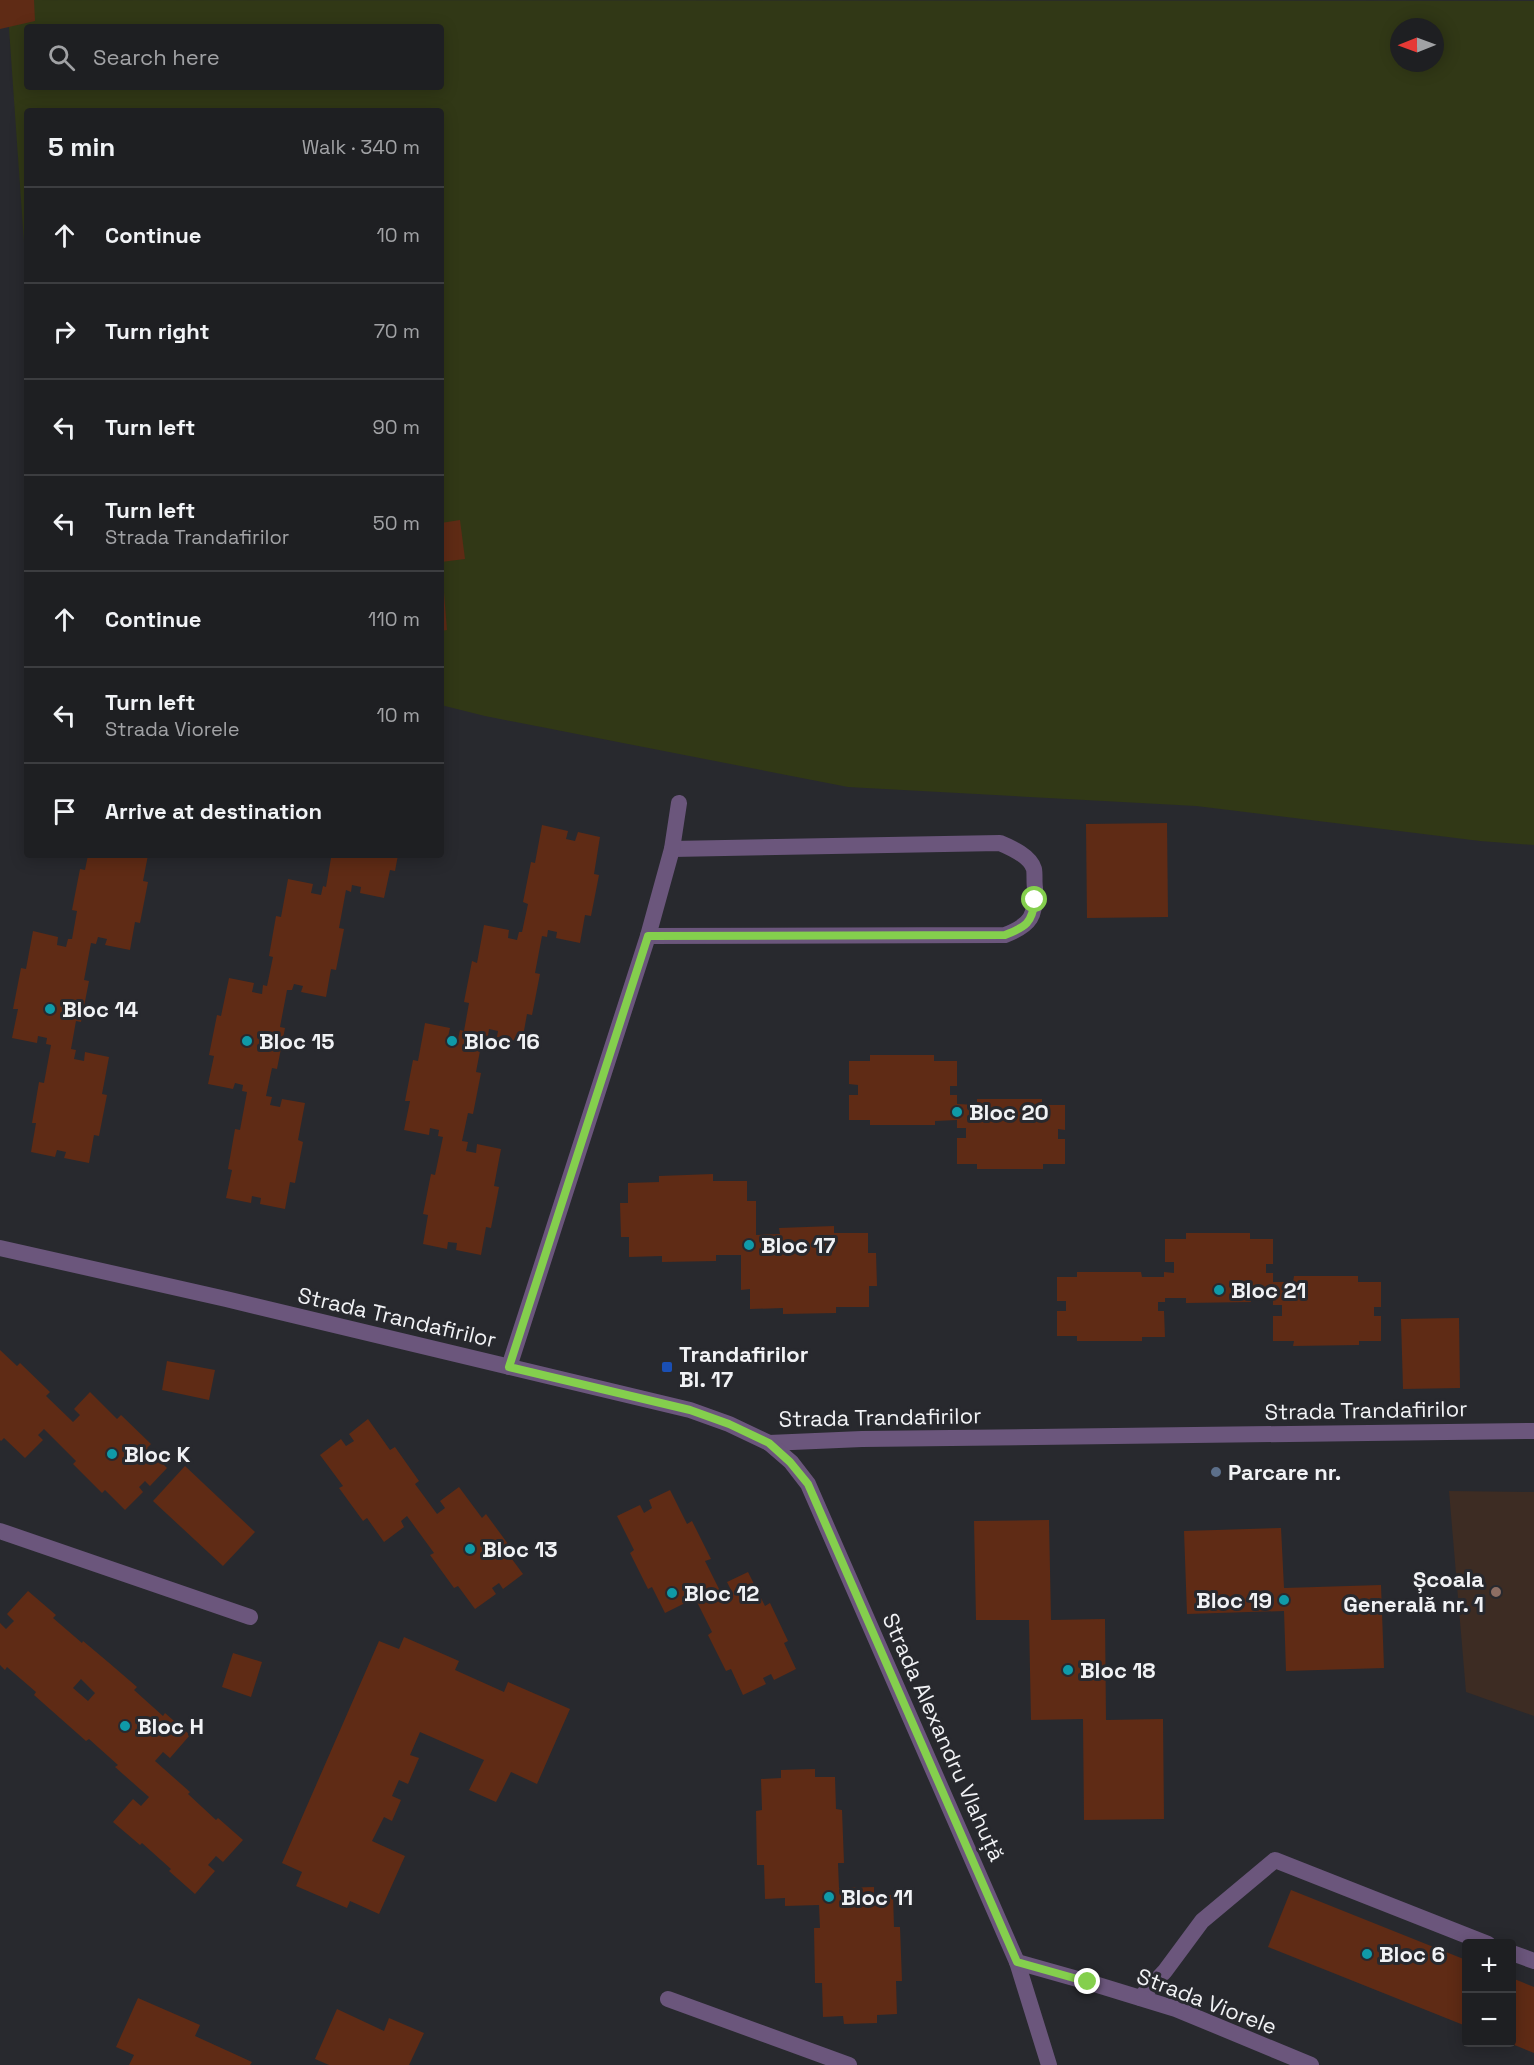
<!DOCTYPE html>
<html lang="en">
<head>
<meta charset="utf-8">
<style>
	body { margin:0; font-family:"Space Grotesk",sans-serif; background:#2b2c2f; color:#f1f3f6 }
	.controls { position:absolute; right:18px; bottom:18px; display:grid; overflow:hidden; border-radius:6px; box-shadow:0 3px 15px #0003 }
	.controls button { width:54px; height:54px; display:grid; place-items:center; padding:0; border:0; border-bottom:2px solid #3c3d40; background:#1e1f22; color:#f1f3f6; font:30px sans-serif }
	.compass { position:absolute; left:1390px; top:18px; width:54px; height:54px; border-radius:50%; background:#1e1f22; box-shadow:0 3px 15px #0003; rotate:269deg }
	.stop { position:absolute; width:18px; height:18px; margin:-14px; border:4px solid #84cf4d; border-radius:50%; background:#fff }
	.stop.end { background:#84cf4d; border-color:#fff; box-shadow:0 2px 6px #0008 }
	.list { margin:0; padding:0; list-style:none }
	h2 { display:flex; justify-content:space-between; align-items:center; height:78px; margin:0; padding:0 24px; font-size:26px }
	h2 small { font-size:20px; font-weight:400; color:#a1a2a5 }
	.list li { display:grid; grid-template-columns:39px 1fr auto; gap:18px; align-items:center; box-sizing:border-box; height:96px; padding:0 24px; border-top:2px solid #3c3d40 }
	.list b { display:block; font-size:22px; white-space:nowrap }
	.list p { margin:0; font-size:20px; white-space:nowrap; color:#a1a2a5 }
	.list em { font-size:20px; font-style:normal; color:#a1a2a5 }
	.icon { flex:none; width:33px; height:33px; fill:none; stroke:currentColor; stroke-width:2; stroke-linecap:round; stroke-linejoin:round }
	.map { position:relative; flex:none; width:1534px; height:2065px; overflow:hidden }
	.search { position:absolute; background:#1e1f22; box-shadow:0 3px 15px #0003; left:24px; top:24px; width:420px; height:66px; display:flex; align-items:center; gap:15px; box-sizing:border-box; padding:0 21px; border-radius:6px; color:#a1a2a5; font-size:22px }
	.panel { position:absolute; background:#1e1f22; box-shadow:0 3px 15px #0003; left:24px; top:108px; width:420px; height:750px; border-radius:6px }
	.map>svg:first-child { display:block }
</style>
</head>
<body>
<div class="map">
<svg width="1534" height="2065" viewBox="0 0 1534 2065">
	<rect width="100%" height="100%" fill="#28292e"/>
	<path fill="#3d2c23" d="M1449,1491L1534,1492V1716L1466,1692Z"/>
	<path fill="#313816" fill-rule="evenodd" d="M7,0L1534,1V845L1480,841L1196,806L848,787L485,716L441,705V111H27V285ZM27,27H441V87H27ZM1399,27H1435V63H1399Z"/>
	<g fill="#5f2b15" fill-rule="evenodd">
		<path d="M0,0H34L35,21L0,29Z"/>
		<path d="M460,520L465,559L441,562V523Z"/>
		<path d="M441,580H443L447,630L441,631Z"/>
		<path d="M1167,823L1168,917L1087,918L1086,824Z"/>
		<path d="M542,825L568,831L566,839L575,841L578,832L600,837L594,874L599,875L591,916L585,915L580,943L556,938L557,932L548,930L547,937L542,936L535,973L540,974L532,1015L527,1014L522,1042L497,1037L498,1031L489,1029L488,1036L483,1035L476,1072L481,1073L473,1114L468,1113L462,1141L468,1142L466,1151L476,1153L477,1144L501,1149L494,1186L499,1187L491,1228L486,1227L481,1255L456,1250L457,1243L448,1242L447,1249L423,1244L428,1215L423,1214L431,1174L435,1175L443,1137L438,1136L439,1130L430,1128L429,1135L404,1130L410,1101H405L413,1060L418,1061L425,1023L450,1028L448,1037L458,1039L460,1030L464,1031L469,1003L464,1002L472,961L477,963L484,925L509,930L508,938L517,940L519,932H522L528,904L523,902L531,862L535,863Z"/>
		<path d="M88,855H148L143,881L148,882L140,923L135,922L130,950L105,945L107,939L98,937L96,944L91,943L84,980L89,981L81,1022L76,1021L71,1049L76,1050L74,1059L84,1061L85,1052L109,1057L102,1094L107,1095L99,1136L94,1135L89,1163L64,1158L66,1152L57,1150L55,1157L31,1152L36,1123H32L39,1082L44,1083L51,1045L46,1044L47,1038L38,1036L37,1043L12,1038L18,1009H13L21,968L26,969L33,931L58,937L57,945L66,947L68,939H72L77,911L72,910L80,869L85,870Z"/>
		<path d="M328,855H398L395,871L390,870L384,898L360,893L361,887L352,885L351,892L346,890L339,928L344,929L336,970L331,969L326,997L301,992L303,986L294,984L292,990H287L280,1027L285,1028L277,1069L272,1068L266,1096L272,1097L270,1105L280,1107L282,1099L305,1103L298,1140L303,1142L295,1183L290,1182L285,1209L260,1204L261,1198L252,1196L251,1203L226,1198L232,1170L228,1169L235,1129L240,1130L247,1092L242,1091L243,1085L235,1083L233,1089L208,1084L214,1056L209,1055L217,1015L221,1016L229,978L254,983L252,992L262,994L263,985L267,986L273,957L269,956L276,916L281,917L288,879L313,884L311,893L321,895L323,886L326,887L331,858L327,857Z"/>
		<path d="M870,1055H934V1061H957V1086H950V1095H957V1104L977,1105V1099H1042V1105H1065V1130L1058,1129V1139H1065V1164H1043V1169H977V1164H957V1138H966V1128H957V1120L935,1121V1125H870V1120H849V1095H858V1085L849,1084V1061H870Z"/>
		<path d="M713,1174V1181H747V1201H756V1235L780,1234L779,1228L834,1226V1233H868V1253H876L877,1286H869V1307H836V1313L783,1314V1308L750,1309V1289L741,1290V1255H716V1261L662,1262V1256L629,1257V1237H621L620,1203H628V1183L659,1182V1176Z"/>
		<path d="M1186,1233H1250V1239H1273V1264H1266V1273H1273V1282H1293L1294,1276H1358V1282H1381V1307H1374V1316H1381V1341H1359V1345L1293,1346L1294,1341H1273V1316H1282V1305H1273V1298H1250L1251,1302L1186,1303V1298H1165V1302H1158V1311H1164L1165,1337H1142V1341H1077V1336H1057V1311H1066V1301H1057V1277H1077V1272H1141L1142,1277H1164V1272L1174,1273V1262H1165V1239H1186Z"/>
		<path d="M1459,1318L1460,1388L1403,1389L1401,1319Z"/>
		<path d="M0,1350L17,1366L20,1363L50,1392L46,1396L73,1422L80,1415L74,1409L90,1392L117,1419L121,1415L151,1444L147,1448L167,1468L150,1486L145,1481L139,1487L143,1492L125,1510L105,1490L102,1493L73,1464L76,1461L44,1429L38,1435L43,1440L25,1458L4,1438L1,1441L0,1440Z"/>
		<path d="M167,1361L215,1370L209,1400L162,1390Z"/>
		<path d="M368,1419L390,1450L395,1447L419,1481L415,1484L437,1514L445,1508L440,1501L459,1487L482,1518L486,1514L511,1548L506,1551L523,1574L503,1589L499,1583L492,1588L496,1594L475,1609L458,1586L454,1588L430,1555L434,1553L407,1516L401,1521L404,1527L384,1542L367,1518L363,1521L339,1488L343,1486L320,1455L341,1439L346,1446L354,1441L349,1434Z"/>
		<path d="M185,1466L255,1532L223,1566L153,1501Z"/>
		<path d="M670,1490L687,1524L692,1521L711,1559L705,1561L722,1595L731,1590L727,1582L748,1572L765,1606L770,1603L788,1641L784,1643L796,1669L774,1680L771,1674L763,1678L766,1684L743,1695L731,1669L726,1671L708,1635L712,1632L692,1592L684,1596L687,1602L665,1613L652,1587L648,1589L630,1553L634,1550L617,1516L640,1505L644,1513L652,1508L649,1500Z"/>
		<path d="M1049,1520L1051,1620L1105,1619L1106,1720L1163,1719L1164,1819L1084,1820L1083,1719L1031,1720L1029,1620H976L974,1521Z"/>
		<path d="M1281,1528L1284,1588L1381,1585L1384,1668L1286,1671L1284,1611L1187,1614L1184,1531Z"/>
		<path d="M28,1591L56,1615L53,1618L82,1643L83,1641L108,1662L137,1687L134,1690L163,1716L165,1713L190,1735L170,1758L163,1752L155,1761L190,1792L188,1794L216,1820L218,1818L243,1840L223,1862L216,1856L208,1865L215,1871L195,1894L169,1871L171,1869L142,1843L140,1845L113,1822L133,1799L141,1806L149,1797L115,1767L118,1765L89,1739L86,1741L34,1695L36,1692L7,1667L5,1670L0,1665V1623L6,1629L14,1621L7,1614ZM81,1679L95,1693L88,1701L73,1688Z"/>
		<path d="M404,1637L459,1661L455,1670L504,1692L508,1682L570,1709L537,1784L511,1772L496,1802L469,1790L484,1760L420,1732L410,1755L419,1758L408,1784L399,1780L392,1796L401,1800L392,1821L384,1817L372,1841L405,1856L379,1914L350,1901L347,1908L296,1886L302,1872L282,1863L379,1641L399,1649Z"/>
		<path d="M233,1653L262,1662L251,1697L222,1687Z"/>
		<path d="M815,1769V1777H835L836,1809L842,1810L844,1863H838L839,1888L874,1887V1895H893L894,1927H900L902,1981H896L897,2014L877,2015V2023L844,2024L843,2016L823,2017L822,1983H815L814,1928H820L819,1905L785,1906V1898L765,1899L764,1865H757L756,1811L762,1810L761,1779L781,1778V1770Z"/>
		<path d="M1291,1890L1466,1960V2026L1268,1947Z"/>
		<path d="M1512,1978L1534,1987V2053L1512,2044Z"/>
		<path d="M138,1998L200,2025L195,2036L252,2062L250,2065H129L134,2055L116,2047Z"/>
		<path d="M337,2009L384,2031L389,2018L424,2033L409,2065H329L315,2059Z"/>
	</g>
	<g fill="none" stroke-linecap="round" stroke-linejoin="round">
		<g stroke="#6b567c" stroke-width="16">
			<path d="M648,936L1005,935C1031,925 1036,916 1035,888C1034,882 1035,874 1034,869C1030,856 1012,848 1000,843L672,849"/>
			<path d="M0,1531L250,1617"/>
			<path d="M1512,1953L1534,1961"/>
			<path d="M1140,1998L1165,1971L1202,1921L1275,1860L1488,1944"/>
		</g>
		<g stroke="#6b567c" stroke-width="16">
			<path d="M0,1248L226,1299L690,1410L729,1424L769,1443L862,1439L1534,1431"/>
			<path d="M509,1367L648,936L672,849L679,803"/>
			<path d="M769,1443L791,1462L808,1484L1017,1962L1049,2065"/>
			<path d="M1017,1962L1088,1982L1176,2009L1311,2065"/>
			<path d="M668,1999L849,2065"/>
		</g>
	</g>
	<g fill="none" stroke-linecap="round" stroke-linejoin="round">
		<path stroke="#84cf4d" stroke-width="8" d="M1035,900C1032,923 1026,927 1005,935L648,936L509,1367L690,1410L729,1424L769,1443L790,1462L808,1484L1017,1962L1088,1982"/>
	</g>
	<g fill="#0f9aa8" stroke="#28292e" stroke-width="2">
		<circle cx="50" cy="1009" r="6"/>
		<circle cx="247" cy="1041" r="6"/>
		<circle cx="452" cy="1041" r="6"/>
		<circle cx="957" cy="1112" r="6"/>
		<circle cx="749" cy="1245" r="6"/>
		<circle cx="1219" cy="1290" r="6"/>
		<circle cx="112" cy="1454" r="6"/>
		<circle cx="470" cy="1549" r="6"/>
		<circle cx="672" cy="1593" r="6"/>
		<circle cx="1284" cy="1600" r="6"/>
		<circle cx="1068" cy="1670" r="6"/>
		<circle cx="125" cy="1726" r="6"/>
		<circle cx="829" cy="1897" r="6"/>
		<circle cx="1367" cy="1954" r="6"/>
	</g>
	<rect fill="#1a4fb4" stroke="#28292e" stroke-width="2" x="661" y="1361" width="12" height="12" rx="3"/>
	<circle fill="#5c6f8a" stroke="#28292e" stroke-width="2" cx="1216" cy="1472" r="6"/>
	<circle fill="#8d6e63" stroke="#28292e" stroke-width="2" cx="1496" cy="1592" r="6"/>
	<g text-anchor="middle" dominant-baseline="central" stroke-width="6" stroke-linejoin="round" paint-order="stroke">
		<g font-size="22" font-weight="bold" fill="#f1f2f5" stroke="#28292e" text-anchor="start">
			<text x="62" y="1009">Bloc 14</text>
			<text x="259" y="1041">Bloc 15</text>
			<text x="464" y="1041">Bloc 16</text>
			<text x="969" y="1112">Bloc 20</text>
			<text x="761" y="1245">Bloc 17</text>
			<text x="1231" y="1290">Bloc 21</text>
			<text x="679" y="1354">Trandafirilor<tspan x="679" dy="25">Bl. 17</tspan></text>
			<text x="124" y="1454">Bloc K</text>
			<text x="1228" y="1472">Parcare nr.</text>
			<text x="482" y="1549">Bloc 13</text>
			<text x="1484" y="1579" text-anchor="end">Școala<tspan x="1484" dy="25">Generală nr. 1</tspan></text>
			<text x="684" y="1593">Bloc 12</text>
			<text x="1272" y="1600" text-anchor="end">Bloc 19</text>
			<text x="1080" y="1670">Bloc 18</text>
			<text x="137" y="1726">Bloc H</text>
			<text x="841" y="1897">Bloc 11</text>
			<text x="1379" y="1954">Bloc 6</text>
		</g>
		<g font-size="22" fill="#f1f2f5" stroke="#28292e">
			<text transform="translate(397 1317) rotate(13)">Strada Trandafirilor</text>
			<text transform="translate(1366 1410) rotate(-1)">Strada Trandafirilor</text>
			<text transform="translate(880 1417) rotate(-1)">Strada Trandafirilor</text>
			<text transform="translate(944 1737) rotate(66)">Strada Alexandru Vlahuță</text>
			<text transform="translate(1207 2001) rotate(21)">Strada Viorele</text>
		</g>
	</g>
</svg>
<div class="controls">
<button>+</button>
<button>−</button>
</div>
<svg class="compass" viewBox="-18 -18 36 36"><path d="M0-13l5 13h-10z" fill="#e53935"/><path d="M0 13l5-13h-10z" fill="#a1a2a5"/></svg>
<div class="stop" style="left:1035px;top:900px"></div>
<div class="stop end" style="left:1088px;top:1982px"></div>
<div class="search"><svg class="icon" aria-label="search" viewBox="0 0 24 24"><circle cx="10" cy="10" r="6"/><path d="M15 15l6 6"/></svg>Search here</div>
<section class="panel">
<h2>5 min<small>Walk · 340 m</small></h2>
<ul class="list">
<li><svg class="icon" aria-label="ahead" viewBox="0 0 24 24"><path d="M12 20V5M6 11l6-6 6 6"/></svg><div><b>Continue</b></div><em>10 m</em></li>
<li><svg class="icon" aria-label="right" viewBox="0 0 24 24"><path d="M7 20v-9h11M14 6l5 5-5 5"/></svg><div><b>Turn right</b></div><em>70 m</em></li>
<li><svg class="icon" aria-label="left" viewBox="0 0 24 24"><path d="M17 20v-9H6M10 6l-5 5 5 5"/></svg><div><b>Turn left</b></div><em>90 m</em></li>
<li><svg class="icon" aria-label="left" viewBox="0 0 24 24"><path d="M17 20v-9H6M10 6l-5 5 5 5"/></svg><div><b>Turn left</b><p>Strada Trandafirilor</p></div><em>50 m</em></li>
<li><svg class="icon" aria-label="ahead" viewBox="0 0 24 24"><path d="M12 20V5M6 11l6-6 6 6"/></svg><div><b>Continue</b></div><em>110 m</em></li>
<li><svg class="icon" aria-label="left" viewBox="0 0 24 24"><path d="M17 20v-9H6M10 6l-5 5 5 5"/></svg><div><b>Turn left</b><p>Strada Viorele</p></div><em>10 m</em></li>
<li><svg class="icon" aria-label="arrive" viewBox="0 0 24 24"><path d="M6 21V4h12l-3 4 3 4H6"/></svg><div><b>Arrive at destination</b></div></li>
</ul>
</section>
</div>
</body>
</html>
